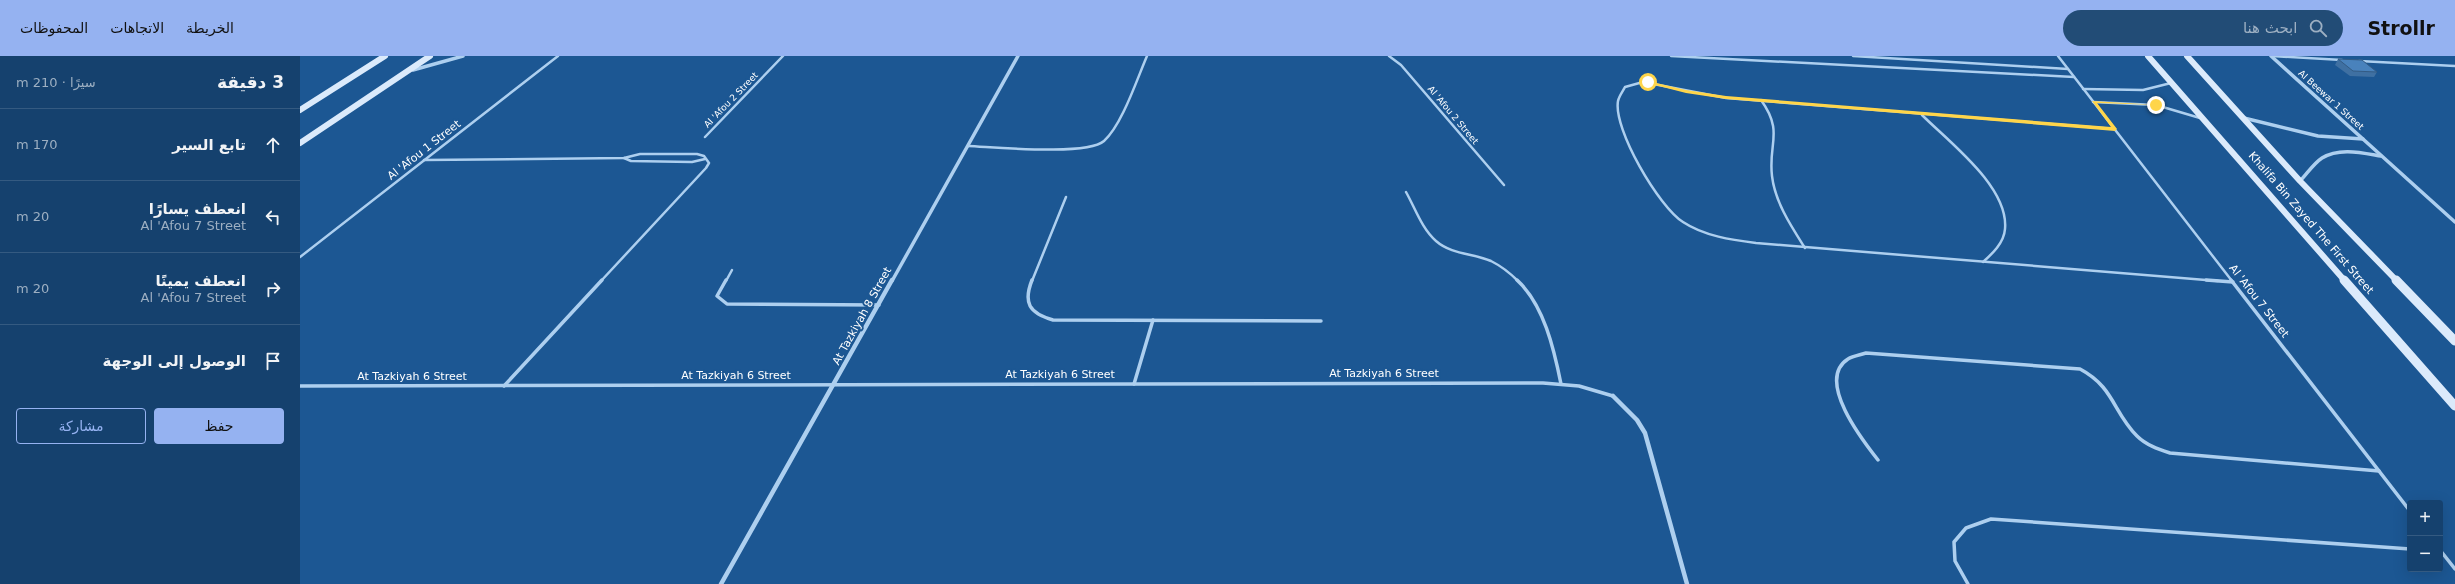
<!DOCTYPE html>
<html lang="ar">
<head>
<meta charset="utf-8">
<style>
	body { margin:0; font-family:"DejaVu Sans","Noto Naskh Arabic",sans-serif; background:#224c76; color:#f1f3f6; direction:rtl }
	.controls { position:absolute; right:12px; bottom:12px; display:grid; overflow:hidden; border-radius:4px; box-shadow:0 4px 16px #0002 }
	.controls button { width:36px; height:36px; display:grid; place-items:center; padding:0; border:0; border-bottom:1px solid #345a81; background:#15416e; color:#f1f3f6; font:20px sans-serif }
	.stop { position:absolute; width:12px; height:12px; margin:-9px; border:3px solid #ffd54a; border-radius:50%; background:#fff }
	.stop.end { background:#ffd54a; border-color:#fff; box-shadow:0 1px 4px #0008 }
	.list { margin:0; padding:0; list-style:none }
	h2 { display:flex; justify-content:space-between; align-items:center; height:52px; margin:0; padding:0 16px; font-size:17px }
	h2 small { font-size:13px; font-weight:400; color:#9dafc2 }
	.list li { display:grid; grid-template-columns:26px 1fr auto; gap:12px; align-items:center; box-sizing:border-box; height:72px; padding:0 16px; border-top:1px solid #345a81 }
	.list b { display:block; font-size:15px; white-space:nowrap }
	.list p { margin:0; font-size:13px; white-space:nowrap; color:#9dafc2 }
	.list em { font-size:13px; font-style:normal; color:#9dafc2 }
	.actions { display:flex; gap:8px; padding:12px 16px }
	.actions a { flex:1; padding:9px 0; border:1px solid #95b2f1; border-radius:4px; text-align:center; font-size:14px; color:#95b2f1 }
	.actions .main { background:#95b2f1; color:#111 }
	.icon { flex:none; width:22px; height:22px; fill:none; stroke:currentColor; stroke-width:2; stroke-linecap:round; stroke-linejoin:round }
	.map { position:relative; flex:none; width:2155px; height:528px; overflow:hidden; direction:ltr }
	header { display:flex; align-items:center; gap:24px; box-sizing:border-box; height:56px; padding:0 20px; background:#95b2f1; color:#111 }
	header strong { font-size:19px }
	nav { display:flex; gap:22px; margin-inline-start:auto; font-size:14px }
	.search { width:280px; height:36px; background:#224c76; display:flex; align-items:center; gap:10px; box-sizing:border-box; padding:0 14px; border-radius:22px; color:#9dafc2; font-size:15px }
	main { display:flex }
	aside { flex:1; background:#15416e }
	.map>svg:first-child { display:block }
</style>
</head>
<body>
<header>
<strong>Strollr</strong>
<div class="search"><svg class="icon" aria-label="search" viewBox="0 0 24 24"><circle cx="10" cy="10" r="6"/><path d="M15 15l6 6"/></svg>ابحث هنا</div>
<nav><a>الخريطة</a><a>الاتجاهات</a><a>المحفوظات</a></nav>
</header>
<main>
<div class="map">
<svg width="2155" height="528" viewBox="0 0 2155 528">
	<rect width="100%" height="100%" fill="#1c5793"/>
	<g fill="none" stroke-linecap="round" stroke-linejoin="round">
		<g stroke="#adcfef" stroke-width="2.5">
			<path d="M1089,0L1101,9L1204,129"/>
			<path d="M1371,0L1774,21"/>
			<path d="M1553,0L1768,13"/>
			<path d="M1758,0L1932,225"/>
			<path d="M1972,0L2042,4"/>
			<path d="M2059,5L2155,10"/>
			<path d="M1783,33L1843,34L1871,27"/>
			<path d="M1461,44C1484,76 1468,87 1472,120C1475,146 1491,170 1505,192"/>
			<path d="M1793,46L1856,49L1900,62"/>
			<path d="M1622,59C1649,86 1709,131 1705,173C1704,187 1692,198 1683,206"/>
			<path d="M1815,73L1426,42L1343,26L1325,31C1323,35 1319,40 1318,45C1313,73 1359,151 1383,166C1404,180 1432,184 1456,187L1918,225"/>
			<path d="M405,81L483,0"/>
			<path d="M668,90C694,91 787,100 804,85C822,69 837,23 847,0"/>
			<path d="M324,102L331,105L392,106L405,103"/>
			<path d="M124,104L324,102L340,98H397L404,100L409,107L406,112L301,225"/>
			<path d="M1106,136C1115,152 1122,173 1136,185C1152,199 1173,197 1191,205C1201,210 1210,217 1218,225"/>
			<path d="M0,201L258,0"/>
			<path d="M426,225L432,214"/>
			<path d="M732,225L766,141"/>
		</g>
		<g stroke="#adcfef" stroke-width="3.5">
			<path d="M426,224L417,240L427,248L579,249"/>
			<path d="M732,224C723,247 729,257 753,264L1021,265"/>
			<path d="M1217,224C1244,249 1254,293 1261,328"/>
			<path d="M1906,224L1933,226"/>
			<path d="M1931,224L2110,455"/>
			<path d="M834,328L853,264"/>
			<path d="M0,330L1243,327L1279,330L1313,340"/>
			<path d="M204,330L302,224"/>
			<path d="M1578,404C1563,385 1515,324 1548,303C1553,300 1560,299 1566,297L1780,313C1814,331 1813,356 1837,380C1846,389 1858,393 1870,397L2079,415"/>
			<path d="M2140,494L2155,513"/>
			<path d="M1668,528L1655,505L1654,486L1666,472L1691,463L2110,493"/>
		</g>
		<g stroke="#adcfef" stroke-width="3.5">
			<path d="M1971,0L2155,166"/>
			<path d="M113,14L163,0"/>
			<path d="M1944,62L2018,80L2063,83"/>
			<path d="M2000,125C2007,118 2013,108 2022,102C2039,91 2063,97 2081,100"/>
			<path d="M592,225L718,0"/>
		</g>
		<g stroke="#adcfef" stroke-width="4.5">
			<path d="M1313,340L1337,364L1345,377L1387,528"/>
			<path d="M421,528L592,224"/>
		</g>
		<g stroke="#dbeafb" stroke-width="6">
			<path d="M1848,0L2045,225"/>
			<path d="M1887,0L2000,125L2097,225"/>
			<path d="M0,54L85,0"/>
			<path d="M0,87L130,0"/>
		</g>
		<g stroke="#dbeafb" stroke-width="9">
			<path d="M2044,224L2155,350"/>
			<path d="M2096,224L2155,285"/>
		</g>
	</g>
	<path fill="#3f70a2" d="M2038,3L2077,16L2074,21L2050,20L2035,9Z"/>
	<path fill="#4982bc" stroke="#335b84" d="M2038,3L2062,4L2077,16L2053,15Z"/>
	<path fill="#ffd54a" d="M1348,25L1386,34L1426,40L1811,71L1792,45L1859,49L1797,47L1817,73L1815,75L1426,43L1386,37L1347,27Z"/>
	<g text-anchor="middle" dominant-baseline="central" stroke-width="4" stroke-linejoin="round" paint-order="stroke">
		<g font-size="9" fill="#fff" stroke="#1c5793">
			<text transform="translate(431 44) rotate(-46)">Al 'Afou 2 Street</text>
			<text transform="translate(2031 44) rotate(42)">Al Beewar 1 Street</text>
			<text transform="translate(1153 59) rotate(50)">Al 'Afou 2 Street</text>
		</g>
		<g font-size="11" fill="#fff" stroke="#1c5793">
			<text transform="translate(124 94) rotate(-38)">Al 'Afou 1 Street</text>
			<text transform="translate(2011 167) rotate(49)">Khalifa Bin Zayed The First Street</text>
			<text transform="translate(1959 245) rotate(52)">Al 'Afou 7 Street</text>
			<text transform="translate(562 260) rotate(-61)">At Tazkiyah 8 Street</text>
			<text x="1084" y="317">At Tazkiyah 6 Street</text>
			<text x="760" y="318">At Tazkiyah 6 Street</text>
			<text x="436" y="319">At Tazkiyah 6 Street</text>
			<text x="112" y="320">At Tazkiyah 6 Street</text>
		</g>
	</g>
</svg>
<div class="controls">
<button>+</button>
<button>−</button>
</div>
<div class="stop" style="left:1348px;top:26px"></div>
<div class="stop end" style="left:1856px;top:49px"></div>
</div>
<aside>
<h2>3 دقيقة<small>سيرًا · 210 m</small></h2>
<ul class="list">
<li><svg class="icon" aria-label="ahead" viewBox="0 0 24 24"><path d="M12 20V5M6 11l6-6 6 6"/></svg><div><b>تابع السير</b></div><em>170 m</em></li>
<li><svg class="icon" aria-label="left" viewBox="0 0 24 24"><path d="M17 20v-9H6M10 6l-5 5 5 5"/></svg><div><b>انعطف يسارًا</b><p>Al 'Afou 7 Street</p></div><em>20 m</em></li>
<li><svg class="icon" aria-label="right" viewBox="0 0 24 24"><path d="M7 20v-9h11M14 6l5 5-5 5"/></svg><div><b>انعطف يمينًا</b><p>Al 'Afou 7 Street</p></div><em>20 m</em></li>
<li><svg class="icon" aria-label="arrive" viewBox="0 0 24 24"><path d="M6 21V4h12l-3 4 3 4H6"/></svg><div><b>الوصول إلى الوجهة</b></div></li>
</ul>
<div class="actions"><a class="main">حفظ</a><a>مشاركة</a></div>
</aside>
</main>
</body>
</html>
